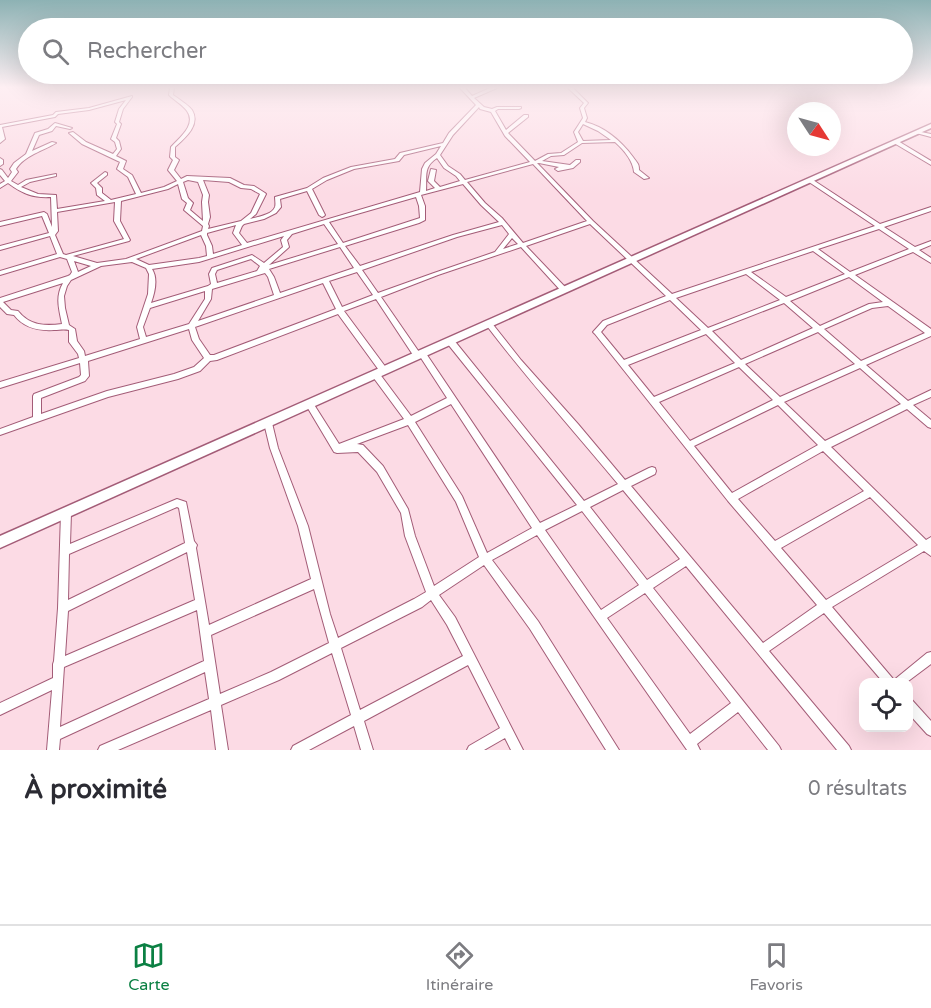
<!DOCTYPE html>
<html lang="fr">
<head>
<meta charset="utf-8">
<style>
	body { margin:0; font-family:"Varela Round",sans-serif; background:#f7f7f7; color:#2b2b33 }
	.controls { position:absolute; right:18px; bottom:18px; display:grid; overflow:hidden; border-radius:12px; box-shadow:0 6px 24px #0002 }
	.controls button { width:54px; height:54px; display:grid; place-items:center; padding:0; border:0; border-bottom:2px solid #e1e1e2; background:#fff; color:#2b2b33; font:30px sans-serif }
	.compass { position:absolute; left:787px; top:102px; width:54px; height:54px; border-radius:50%; background:#fff; box-shadow:0 6px 24px #0002; rotate:126deg }
	.list { margin:0; padding:0; list-style:none }
	h2 { display:flex; justify-content:space-between; align-items:center; height:78px; margin:0; padding:0 24px; font-size:26px }
	h2 small { font-size:20px; font-weight:400; color:#7c7c81 }
	.icon { flex:none; width:33px; height:33px; fill:none; stroke:currentColor; stroke-width:2; stroke-linecap:round; stroke-linejoin:round }
	.map { position:relative; flex:none; width:931px; height:750px; overflow:hidden }
	.search { position:absolute; background:#fff; box-shadow:0 6px 24px #0002; left:18px; right:18px; top:18px; height:66px; display:flex; align-items:center; gap:15px; box-sizing:border-box; padding:0 21px; border-radius:33px; color:#7c7c81; font-size:22px }
	.sheet { height:174px; background:#fff }
	nav { display:flex; justify-content:space-around; align-items:center; box-sizing:border-box; height:84px; border-top:2px solid #e1e1e2; background:#fff; font-size:16px; color:#7c7c81 }
	nav a { display:grid; justify-items:center; gap:3px }
	nav .on { color:#0b8043 }
	.map>svg:first-child { display:block }
</style>
</head>
<body>
<div class="map">
<svg width="931" height="750" viewBox="0 0 931 750">
	<rect width="100%" height="100%" fill="#fcdbe5"/>
	<g fill="none" stroke-linecap="round" stroke-linejoin="round">
		<defs>
			<g id="minor">
				<path d="M170,88H174L173,95C179,99 188,105 192,110C201,125 185,138 175,147V157L179,160L174,170L181,179L187,176L230,178L244,185L254,186L265,193L266,194L256,214L250,219C257,217 272,215 275,207C276,204 275,200 275,197L307,188L323,178L351,167L395,159L400,153L443,143L449,133L476,105L460,88H465L472,96L490,88H497L474,98L484,107L492,109L497,107H521V108L519,109H498L495,111L506,130L524,115H528V117L508,133L535,161L548,154L561,153L578,142L574,132L583,118L580,108L584,103L568,88H573L588,103L584,108L587,118L585,122C605,127 621,141 633,157C637,163 639,163 639,170L649,178L644,179L634,172C633,161 624,150 615,142L582,143L564,155L551,156L542,161L570,165L576,160H580V162L573,168L558,171L555,169L559,167L539,163H537L593,221L672,294L875,226L809,182V180H813L880,224L931,207V211L884,227L915,247L931,241V245L919,250L931,258V263L913,252L855,275L931,329V336L866,365L908,401L931,390V397L913,405L931,420V428L928,427L907,409L831,447L926,540L931,537V556L924,551L832,607L894,680L927,653L931,652V664L907,682H883L824,613L769,651L849,746L851,750H837L686,566L653,588L779,746L781,750H768L738,712L697,744L700,750H687L537,535L492,560L538,621L619,750H606L530,629L484,565L439,595L455,617L523,750H511L505,738L484,750H467L469,746L500,728L468,665L364,721L373,750H361L354,726L309,750H291L293,746L351,715L332,653L279,680L221,705L228,750H216L211,710L118,750H98L100,746L209,699L205,672L60,739L59,750H47L52,690L0,715V703L53,678V664L54,661L58,608L61,513L63,510L66,509L69,510L71,513L70,544L177,499L186,502L194,541L197,545L196,548L209,625L311,579L298,526L270,448L264,423L265,421L268,420L271,421L272,423L278,448L308,526L330,614L338,638L414,599L426,592L405,536L401,513L377,472L358,452L337,453L334,452L306,405L307,403L310,402L313,403L339,444L404,419L373,377L372,375L373,373H379L411,416L447,398L421,358H415L376,299L344,311L387,369L388,371L387,373H381L338,314L217,360L210,361L200,371L178,379L108,397L0,435V429L33,417V396L34,394L79,377L81,375L80,363L0,388V382L79,358L78,354L69,342V330C63,329 60,330 54,330C38,331 24,328 14,315L7,314L0,307V298L68,276L70,275L72,272L67,259L60,257L0,275V271L57,254L50,236L0,250V246L49,233L42,216L0,226V222L44,212L47,214L52,227L51,197C33,198 23,194 8,183L0,188V184L5,181L0,175V169L2,170L8,178L12,172L10,169L14,163L26,154L35,133L48,129L55,123L72,128L70,129L56,126L52,131L39,135L32,151L52,142L56,143C43,151 25,155 16,169L18,172L11,181L18,185L26,180L56,174V176L30,182L21,187L38,194L56,195L57,209L105,201L97,195L96,188L91,183L105,172L107,173V175L97,183L102,188V193L111,200L136,194L128,177L117,169L120,162L82,144L69,133L73,132L86,142L113,154L117,149L115,142L111,139L117,124L115,122L119,109L126,100L89,110L58,114L55,117L2,127L5,139L0,143V125L53,115L56,112L89,108L132,96V97L123,109L119,122L121,124L116,138L119,141L121,149L116,156L126,161L123,169L132,175L141,193L164,187L177,181L168,170L173,160L170,157L171,147C179,138 197,125 187,111C183,105 174,100 169,95ZM479,107L480,109L491,112L505,136L530,162L465,180L460,174L448,166L440,155L453,135ZM583,124L598,131L611,140L583,141L578,132ZM441,146L436,154L425,163L422,169L420,192L247,243L239,233L242,226L244,224L264,219L276,213L281,207L280,199L307,191L319,215L322,217L324,216L325,215L312,189L327,180L354,169L399,161L404,155ZM437,158L444,168L456,176L460,181L440,187L434,181L436,170L431,169L428,181L435,188L426,191C427,176 423,167 437,158ZM533,164L587,221L523,243L502,218L485,203L467,182ZM188,180L198,182L203,195L202,202L203,221L190,210L193,203L188,198L183,182ZM203,180L229,182L241,188L251,189L260,194L251,213L241,221L208,229L209,226L208,224L210,217L208,202L209,195ZM178,184L182,199L187,203L184,210L203,226L202,231L126,259L97,263L73,256L129,241L130,240L120,221L121,201L168,189ZM463,184L481,205L499,222L453,235L360,266L345,246L419,223L425,220V206L421,195ZM416,197L419,206L420,218L343,243L329,222ZM115,202L114,221L124,239L66,255L63,254L55,235L58,231L57,212ZM324,224L338,244L269,265L288,248L289,247L287,240L292,234ZM590,224L666,296L603,321L593,332L595,334L728,501L817,605L763,643L631,486L655,474L656,471L655,468L652,467L649,468L625,480L578,424L521,360L491,322L489,321L486,324L487,326C528,380 574,431 618,484L584,501L453,339H447L446,341L447,343L577,505L540,523L425,352H419L381,297L438,275L521,247L562,292H566L567,290L566,288L526,246ZM236,225L233,233L242,245L213,254L212,246L207,235V233ZM502,225L509,234L495,252L434,273L378,293L362,270L457,237ZM879,229L909,249L850,272L818,249ZM201,235L206,246L207,256L199,258L149,265L136,259ZM284,236L281,240L283,247L264,263L252,255L212,268L209,274L211,284L208,286L151,303C155,292 158,278 152,269L199,262ZM512,238L518,244L503,249ZM340,247L354,268L280,293L274,277L269,269ZM813,251L845,274L786,297L751,272ZM251,259L260,266L257,271L217,283L215,274L217,270ZM74,261L91,266L78,272ZM132,262L146,268L149,274L148,294L137,327L140,339L85,356L84,351L77,341L75,329L69,325L65,308L64,296L67,286L71,280L101,266ZM357,272L373,295L342,307L329,281ZM265,273L268,277L274,295L198,321L211,299L212,289ZM746,274L780,300L708,328L676,298ZM849,277L883,302L869,304L820,326L790,301ZM63,283C55,297 59,309 62,324C45,326 30,326 18,311L11,310L3,302ZM323,283L336,309L214,355H210L199,339L195,327ZM205,291V299L189,324L146,337L143,327L150,308ZM670,300L701,330L624,360L601,332L607,325ZM784,303L813,328L741,360L712,331ZM888,306L925,333L861,361L824,329L872,308ZM189,329L192,340L204,358L194,367L174,374L107,391L41,414V398L85,381L89,376L88,361ZM818,332L855,364L780,397L745,364ZM706,334L735,363L654,397L628,365ZM739,367L773,400L690,441L659,402ZM860,368L901,404L825,441L784,402ZM451,404L532,528L487,553L462,496L415,422ZM778,405L818,445L732,493L694,446ZM408,425L456,502L479,557L434,586L415,536L408,509L383,466L363,445L357,444ZM823,451L864,491L775,541L738,499ZM623,490L680,559L647,580L590,507ZM870,497L918,545L826,600L781,548ZM177,507L179,508L185,543L68,600L69,554ZM582,511L639,585L601,610L545,530ZM187,552L195,600L65,656L68,611ZM314,589L329,643L271,672L220,694L211,635ZM645,593L731,703L690,734L607,618ZM431,600L447,625L463,656L360,710L341,648L422,607ZM197,610L204,661L60,727L64,667Z"/>
				<path d="M916,131L931,134V137L916,133Z"/>
				<path d="M894,141H898L931,161V165L894,143Z"/>
				<path d="M0,158L3,160V164L0,166Z"/>
				<path d="M908,699L912,700L931,721V736L927,734L908,713Z"/>
			</g>
			<path id="major" d="M931,124V128L0,548V536Z"/>
		</defs>
		<use href="#minor" stroke="#a35c77" stroke-width="2"/>
		<use href="#major" stroke="#a35c77" stroke-width="3"/>
		<use href="#minor" fill="#fff" fill-rule="evenodd"/>
		<use href="#major" fill="#fff" fill-rule="evenodd"/>
	</g>
	<linearGradient id="sky" x2="0" y2="1"><stop stop-color="#8db2b4"/><stop offset="0.45" stop-color="#feeff3"/><stop offset="1" stop-color="#feeff3" stop-opacity="0"/></linearGradient>
	<rect width="931" height="194" fill="url(#sky)"/>
</svg>
<div class="controls">
<button><svg class="icon" aria-label="locate" viewBox="0 0 24 24"><circle cx="12" cy="12" r="6"/><path d="M12 2v4M12 18v4M2 12h4M18 12h4"/></svg></button>
</div>
<svg class="compass" viewBox="-18 -18 36 36"><path d="M0-13l5 13h-10z" fill="#e53935"/><path d="M0 13l5-13h-10z" fill="#7c7c81"/></svg>
<div class="search"><svg class="icon" aria-label="search" viewBox="0 0 24 24"><circle cx="10" cy="10" r="6"/><path d="M15 15l6 6"/></svg>Rechercher</div>
</div>
<section class="sheet">
<h2>À proximité<small>0 résultats</small></h2>
<ul class="list">
</ul>
</section>
<nav>
<a class="on"><svg class="icon" aria-label="map" viewBox="0 0 24 24"><path d="M3 6l6-2 6 2 6-2v14l-6 2-6-2-6 2zM9 4v14M15 6v14"/></svg>Carte</a>
<a><svg class="icon" aria-label="directions" viewBox="0 0 24 24"><path d="M12 3l9 9-9 9-9-9zM9 14v-3h6M13 9l2 2-2 2"/></svg>Itinéraire</a>
<a><svg class="icon" aria-label="saved" viewBox="0 0 24 24"><path d="M7 4h10v16l-5-4-5 4z"/></svg>Favoris</a>
</nav>
</body>
</html>
